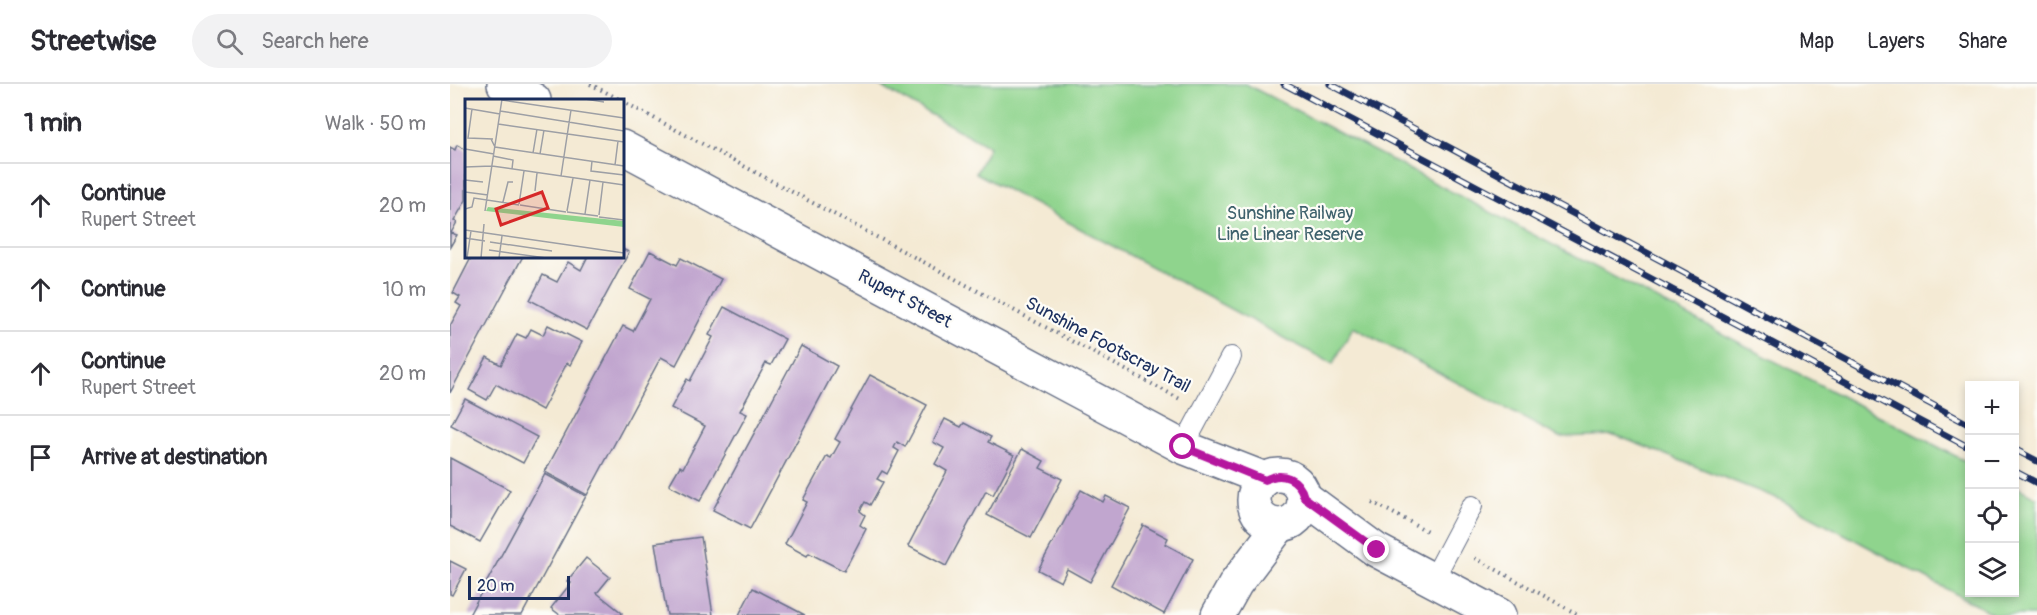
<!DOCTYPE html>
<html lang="en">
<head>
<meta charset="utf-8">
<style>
	body { margin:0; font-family:Pangolin,sans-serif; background:#f2f2f3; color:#2b2b33 }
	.controls { position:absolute; right:18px; bottom:18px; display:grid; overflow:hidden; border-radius:0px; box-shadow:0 3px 9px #0003 }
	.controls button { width:54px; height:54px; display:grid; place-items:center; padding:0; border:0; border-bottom:2px solid #e1e1e2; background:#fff; color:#2b2b33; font:30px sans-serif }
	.scale { position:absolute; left:18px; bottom:15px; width:102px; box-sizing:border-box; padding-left:6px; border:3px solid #1b2f5e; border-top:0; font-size:16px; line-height:21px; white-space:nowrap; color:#1b2f5e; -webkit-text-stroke:4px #fdfcf7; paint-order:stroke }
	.stop { position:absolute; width:18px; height:18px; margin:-14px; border:4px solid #b5179e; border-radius:50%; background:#fff }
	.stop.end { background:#b5179e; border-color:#fff; box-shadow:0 2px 6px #0008 }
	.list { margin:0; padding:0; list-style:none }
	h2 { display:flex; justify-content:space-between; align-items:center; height:78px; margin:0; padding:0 24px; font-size:26px }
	h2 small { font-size:20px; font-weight:400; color:#7c7c81 }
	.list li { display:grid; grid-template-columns:39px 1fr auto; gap:18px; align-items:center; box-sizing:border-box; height:84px; padding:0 24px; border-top:2px solid #e1e1e2 }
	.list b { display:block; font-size:22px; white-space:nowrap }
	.list p { margin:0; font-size:20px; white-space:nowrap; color:#7c7c81 }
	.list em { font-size:20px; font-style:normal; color:#7c7c81 }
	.icon { flex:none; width:33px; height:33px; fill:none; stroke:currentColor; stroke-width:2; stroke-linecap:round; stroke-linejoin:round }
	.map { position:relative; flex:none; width:1587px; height:531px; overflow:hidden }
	header { display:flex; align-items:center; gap:36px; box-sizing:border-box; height:84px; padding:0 30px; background:#fff; border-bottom:2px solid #e1e1e2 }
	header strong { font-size:28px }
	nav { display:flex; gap:33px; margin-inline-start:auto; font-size:21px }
	.search { width:420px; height:54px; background:#f2f2f3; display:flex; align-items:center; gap:15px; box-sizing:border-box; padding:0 21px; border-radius:33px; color:#7c7c81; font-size:22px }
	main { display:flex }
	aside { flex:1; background:#fff }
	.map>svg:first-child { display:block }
</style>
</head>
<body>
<header>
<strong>Streetwise</strong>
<div class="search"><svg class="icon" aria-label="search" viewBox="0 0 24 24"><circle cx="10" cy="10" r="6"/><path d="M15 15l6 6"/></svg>Search here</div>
<nav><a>Map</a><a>Layers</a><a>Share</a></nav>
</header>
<main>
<aside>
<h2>1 min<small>Walk · 50 m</small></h2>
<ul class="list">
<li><svg class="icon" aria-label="ahead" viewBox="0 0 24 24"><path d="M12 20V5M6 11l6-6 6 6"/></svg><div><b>Continue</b><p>Rupert Street</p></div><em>20 m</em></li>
<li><svg class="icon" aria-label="ahead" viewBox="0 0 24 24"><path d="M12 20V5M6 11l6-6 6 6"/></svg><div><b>Continue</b></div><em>10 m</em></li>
<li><svg class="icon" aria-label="ahead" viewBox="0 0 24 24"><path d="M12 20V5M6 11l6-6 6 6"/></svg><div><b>Continue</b><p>Rupert Street</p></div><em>20 m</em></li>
<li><svg class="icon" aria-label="arrive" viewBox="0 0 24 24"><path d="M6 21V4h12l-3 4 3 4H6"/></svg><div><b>Arrive at destination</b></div></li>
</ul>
</aside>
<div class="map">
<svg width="1587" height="531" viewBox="0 0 1587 531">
	<rect width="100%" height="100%" fill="#fdfcf7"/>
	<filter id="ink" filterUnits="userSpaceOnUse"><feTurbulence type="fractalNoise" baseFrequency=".0167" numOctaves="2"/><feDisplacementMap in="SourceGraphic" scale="12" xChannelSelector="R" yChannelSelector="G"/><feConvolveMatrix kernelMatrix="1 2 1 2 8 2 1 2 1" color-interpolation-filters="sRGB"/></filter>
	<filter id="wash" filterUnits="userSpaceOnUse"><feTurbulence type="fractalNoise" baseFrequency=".008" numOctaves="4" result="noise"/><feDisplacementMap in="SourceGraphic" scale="24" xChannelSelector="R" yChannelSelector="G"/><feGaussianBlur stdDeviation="1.35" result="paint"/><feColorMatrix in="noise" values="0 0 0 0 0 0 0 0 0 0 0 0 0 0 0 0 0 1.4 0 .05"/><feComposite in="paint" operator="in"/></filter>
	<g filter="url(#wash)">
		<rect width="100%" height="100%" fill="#f4ead4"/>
		<path fill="#8fd48d" stroke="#558276" stroke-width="1.5" d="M426,0H796L1519,379L1520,508H1564L1565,402L1587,414V531H1545L1329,415L1165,351L1109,353L903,243L883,280L526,89L539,63Z"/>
		<g id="blocks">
			<g fill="#c1a6cf">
				<path d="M7,61L16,66V116L4,137L7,138L1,149L7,151L0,163V63L5,66Z"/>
				<path d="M172,165L179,168L137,246L80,216L93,191L107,198L118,178L131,186L138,172H172Z"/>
				<path d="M200,167L227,181L231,174L271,195L226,281L211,273L137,411L95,388L173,242L183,247L200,215L180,205Z"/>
				<path d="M22,172H73L0,309V242L11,222L6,219L10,213L3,209Z"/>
				<path d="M274,223L335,255L321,281L316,279L290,327L297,330L250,417L219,401L230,382L233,384L255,342L221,324L237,295L240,297L263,253L259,251Z"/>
				<path d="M98,241L132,258L120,281L117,279L92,326L46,300L37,316L19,306L37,273L51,281L67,250L76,254L81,245L93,251Z"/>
				<path d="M351,262L387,282L300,445L263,426Z"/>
				<path d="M420,291L477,321L455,363L447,358L444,364L449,367L437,390L432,387L427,395L433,398L420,421L415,418L410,427L415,431L410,441L416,445L394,487L359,469L357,472L335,460L357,418L353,416L377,372L381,374L390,358L385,355Z"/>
				<path d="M15,315L87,353L73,379L1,341Z"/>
				<path d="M495,335L511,343L514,339L541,353L538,358L564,371L543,411L536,407L496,482L458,462L497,387L485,380L494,364L483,358Z"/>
				<path d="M572,365L594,377L590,384L612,395L581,454L537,431Z"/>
				<path d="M0,374L60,406L30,458L0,442Z"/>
				<path d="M95,390L136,412L72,531H19Z"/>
				<path d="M631,406L653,418L656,412L680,424L640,498L617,485L611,498L588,486Z"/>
				<path d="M693,441L718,454L715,460L743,475L714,530L661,501Z"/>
				<path d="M251,453L263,531H217L205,459Z"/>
				<path d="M136,474L160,493L147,509L172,529L171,531H110L101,524L121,499L117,497Z"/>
				<path d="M0,477L16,485L2,511L0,510Z"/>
				<path d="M303,504L355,531H289Z"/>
			</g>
		</g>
	</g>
	<g filter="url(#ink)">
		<use href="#blocks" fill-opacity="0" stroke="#677087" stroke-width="1.5"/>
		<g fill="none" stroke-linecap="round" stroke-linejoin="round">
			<defs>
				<g id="lane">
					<path d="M733,363L781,273"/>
					<path d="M983,496L1022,422"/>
				</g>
				<g id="street">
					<path d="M54,0L84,16"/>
					<path d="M172,63L733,363L815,395"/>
					<circle cx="829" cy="416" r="25"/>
					<path d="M854,413L926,466L1049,531"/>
					<path d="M768,531L786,499L830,441"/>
				</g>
			</defs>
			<use href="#lane" stroke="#677087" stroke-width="22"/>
			<use href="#street" stroke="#677087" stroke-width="36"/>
			<g stroke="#677087" stroke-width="4" stroke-dasharray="1.5 4.5" stroke-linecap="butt">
				<path d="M140,0L171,16"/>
				<path d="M172,17L730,315"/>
				<path d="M922,418L979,448"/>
				<path d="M1025,474L1129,531"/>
			</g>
			<use href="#lane" stroke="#fff" stroke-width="20"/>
			<use href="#street" stroke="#fff" stroke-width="33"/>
			<defs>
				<g id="rail">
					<path d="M834,0L1520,364"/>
					<path d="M880,0L1520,341"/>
					<path d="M1564,365L1587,377"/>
					<path d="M1564,387L1587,399"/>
				</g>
			</defs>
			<use href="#rail" stroke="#1b2f5e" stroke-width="7"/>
			<use href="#rail" stroke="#fdfcf7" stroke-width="4.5" stroke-dasharray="14" stroke-linecap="butt"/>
		</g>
	</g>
	<g fill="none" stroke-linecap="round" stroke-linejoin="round" filter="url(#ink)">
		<path stroke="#b5179e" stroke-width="8" d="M733,363L815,396C832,387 849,394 854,413L927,466"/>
	</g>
	<g text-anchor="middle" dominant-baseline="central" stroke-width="4.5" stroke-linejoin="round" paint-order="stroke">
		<g font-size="18" fill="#3e616c" stroke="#fdfcf7">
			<text x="840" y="129">Sunshine Railway<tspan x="840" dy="21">Line Linear Reserve</tspan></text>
		</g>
		<g font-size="18" fill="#1b2f5e" stroke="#fdfcf7">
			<text transform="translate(455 215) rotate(28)">Rupert Street</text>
			<text transform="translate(658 261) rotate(28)">Sunshine Footscray Trail</text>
		</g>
	</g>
	<g transform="translate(15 15)">
		<rect width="159" height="159" fill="#f4ead4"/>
		<path d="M23,108L159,122V128L21,112Z" fill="#8fd48d"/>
		<path fill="none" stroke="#9d9fa5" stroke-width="1.5" d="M120,0L139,3M37,1L159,19M0,9L35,15M7,10L3,39L28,40M35,12L159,32M33,25L159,43M26,40L30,48L159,67M0,50L29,55M68,54L72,30M75,55L79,31M28,57L48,61L47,70M127,62L126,72L159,76M150,66L153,42M0,68L27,67L159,86M96,77L106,11M0,81L18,83M70,92L72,74M0,93L23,96M38,103L43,83H48M54,105L59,72M55,106L101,113M0,110L7,108L9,99L54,106M20,112L37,0M102,112L108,79M102,113L133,117M120,115L125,81M134,116L138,83M134,118L159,121M0,131L159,154M0,139L20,142M25,143L87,152M24,151L81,159M2,159L6,132M16,159L19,125M34,159L37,137"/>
		<path fill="#d62828" fill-opacity="0.15" stroke="#d62828" stroke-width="3" d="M77,93L83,109L36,126L31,110Z"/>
		<rect width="159" height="159" fill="none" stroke="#1b2f5e" stroke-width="3"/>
	</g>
</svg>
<div class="controls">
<button>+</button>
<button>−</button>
<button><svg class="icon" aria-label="locate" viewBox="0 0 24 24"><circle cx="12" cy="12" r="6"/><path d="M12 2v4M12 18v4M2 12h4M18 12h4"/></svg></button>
<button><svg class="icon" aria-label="layers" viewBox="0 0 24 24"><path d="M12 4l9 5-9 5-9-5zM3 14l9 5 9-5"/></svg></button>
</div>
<div class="scale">20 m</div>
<div class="stop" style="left:733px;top:363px"></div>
<div class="stop end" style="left:927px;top:466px"></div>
</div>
</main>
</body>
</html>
